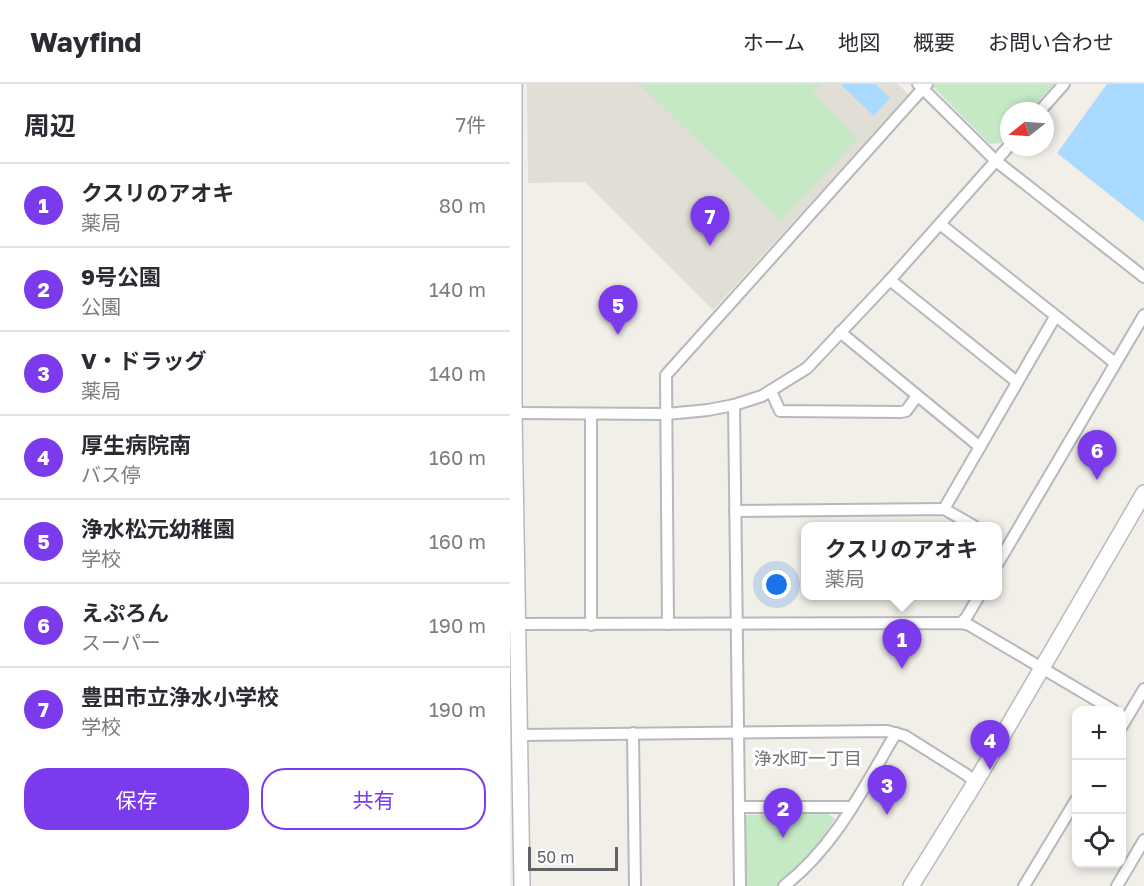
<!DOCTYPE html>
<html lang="ja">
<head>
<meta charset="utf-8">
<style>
	body { margin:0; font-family:"Golos Text","Noto Sans JP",sans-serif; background:#f7f7f7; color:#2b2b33 }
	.controls { position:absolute; right:18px; bottom:18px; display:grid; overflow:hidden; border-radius:12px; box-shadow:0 3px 9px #0003 }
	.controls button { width:54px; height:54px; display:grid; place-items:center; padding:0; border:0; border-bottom:2px solid #e1e1e2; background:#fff; color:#2b2b33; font:30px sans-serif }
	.compass { position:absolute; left:490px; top:18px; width:54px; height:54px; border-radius:50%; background:#fff; box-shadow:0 3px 9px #0003; rotate:253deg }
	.scale { position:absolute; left:18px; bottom:15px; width:90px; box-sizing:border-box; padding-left:6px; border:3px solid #5f6368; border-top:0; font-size:16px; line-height:21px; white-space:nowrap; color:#5f6368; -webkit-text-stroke:4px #fff; paint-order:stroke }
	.you { position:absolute; left:267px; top:501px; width:21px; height:21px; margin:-15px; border:4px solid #fff; border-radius:50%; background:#1a73e8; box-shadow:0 0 0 9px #1a73e833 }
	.badge { display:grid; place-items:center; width:39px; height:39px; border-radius:50%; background:#7c3aed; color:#fff; font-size:20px; font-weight:700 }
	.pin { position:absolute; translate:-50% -50px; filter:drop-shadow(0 2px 3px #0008) }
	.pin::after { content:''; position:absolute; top:32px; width:21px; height:18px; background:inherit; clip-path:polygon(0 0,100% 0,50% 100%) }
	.popup { position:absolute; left:291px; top:438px; width:201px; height:78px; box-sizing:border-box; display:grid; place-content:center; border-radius:12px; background:#fff; filter:drop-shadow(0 2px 4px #0005); font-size:20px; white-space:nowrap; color:#7c7c81 }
	.popup b { font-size:22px; color:#2b2b33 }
	.popup::after { content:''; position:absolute; left:50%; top:100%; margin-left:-12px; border:12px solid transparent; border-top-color:#fff }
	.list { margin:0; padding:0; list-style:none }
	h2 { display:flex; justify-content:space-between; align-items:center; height:78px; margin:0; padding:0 24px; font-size:26px }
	h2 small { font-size:20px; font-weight:400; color:#7c7c81 }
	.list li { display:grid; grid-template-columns:39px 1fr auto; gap:18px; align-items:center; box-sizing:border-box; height:84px; padding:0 24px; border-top:2px solid #e1e1e2 }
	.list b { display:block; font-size:22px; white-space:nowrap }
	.list p { margin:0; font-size:20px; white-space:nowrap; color:#7c7c81 }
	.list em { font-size:20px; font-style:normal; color:#7c7c81 }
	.actions { display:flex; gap:12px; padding:18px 24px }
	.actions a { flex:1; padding:14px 0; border:2px solid #7c3aed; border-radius:24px; text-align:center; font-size:21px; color:#7c3aed }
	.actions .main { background:#7c3aed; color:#fff }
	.icon { flex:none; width:33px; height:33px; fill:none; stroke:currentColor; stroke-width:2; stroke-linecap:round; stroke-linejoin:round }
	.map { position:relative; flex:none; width:634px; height:802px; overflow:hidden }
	header { display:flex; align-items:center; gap:36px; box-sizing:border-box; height:84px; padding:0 30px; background:#fff; border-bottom:2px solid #e1e1e2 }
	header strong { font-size:28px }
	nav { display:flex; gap:33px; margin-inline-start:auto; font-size:21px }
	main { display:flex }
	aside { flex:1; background:#fff }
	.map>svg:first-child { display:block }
</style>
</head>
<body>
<header>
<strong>Wayfind</strong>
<nav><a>ホーム</a><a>地図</a><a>概要</a><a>お問い合わせ</a></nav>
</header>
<main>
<aside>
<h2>周辺<small>7件</small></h2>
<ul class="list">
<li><span class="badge">1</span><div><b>クスリのアオキ</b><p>薬局</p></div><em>80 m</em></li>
<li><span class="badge">2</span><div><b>9号公園</b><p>公園</p></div><em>140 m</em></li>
<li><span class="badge">3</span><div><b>V・ドラッグ</b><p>薬局</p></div><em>140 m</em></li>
<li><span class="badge">4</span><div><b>厚生病院南</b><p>バス停</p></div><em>160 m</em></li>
<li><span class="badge">5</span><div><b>浄水松元幼稚園</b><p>学校</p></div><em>160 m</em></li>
<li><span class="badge">6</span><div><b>えぷろん</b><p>スーパー</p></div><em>190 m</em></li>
<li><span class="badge">7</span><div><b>豊田市立浄水小学校</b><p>学校</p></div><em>190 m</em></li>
</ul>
<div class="actions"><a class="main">保存</a><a>共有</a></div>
</aside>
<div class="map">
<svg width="634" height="802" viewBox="0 0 634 802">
	<rect width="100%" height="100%" fill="#f1efe8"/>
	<path fill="#e1ded6" d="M17,0H388L399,11L203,226L75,98L18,99Z"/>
	<g fill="#c5e8c5">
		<path d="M129,0H311L302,8L347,55L271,137Z"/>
		<path d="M424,0H544L520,27H499V50L491,59L480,60L422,2Z"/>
		<path d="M318,730L325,735L299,773L266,802H234L233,735L238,731Z"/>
	</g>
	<g fill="#aadaff">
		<path d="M332,0H365L380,14L364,32L331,1Z"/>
		<path d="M597,0H634V138L547,69Z"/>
	</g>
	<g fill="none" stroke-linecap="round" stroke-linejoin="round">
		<defs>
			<g id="street">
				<path d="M408,0L486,77L634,193"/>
				<path d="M530,27L554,0"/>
				<path d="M430,140L605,279"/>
				<path d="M380,196L507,298"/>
				<path d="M330,248L470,363"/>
				<path d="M261,307L270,327L391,328L396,327L407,312"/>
				<path d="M224,321L230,802"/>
				<path d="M4,329L157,330L198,326L224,321L252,312L297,284L380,196L499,62"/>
				<path d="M434,425L545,233"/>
				<path d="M225,427L434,425L464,442"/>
				<path d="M488,479L634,231"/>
				<path d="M451,539L456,534L469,512"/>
				<path d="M0,540L451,539L459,541L603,626"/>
				<path d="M158,540L156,291L417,0"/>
				<path d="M81,541V330"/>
				<path d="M612,642L634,605"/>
				<path d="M123,649L125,802"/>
				<path d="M10,651L377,647L395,652L457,691L465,699"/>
				<path d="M229,723H342"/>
				<path d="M274,802C325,763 354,703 386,649"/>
				<path d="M514,802L566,716"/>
				<path d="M607,802L634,756"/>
			</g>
			<g id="secondary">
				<path d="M4,0V329L12,802"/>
				<path d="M401,802L465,699L634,409"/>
			</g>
		</defs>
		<use href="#street" stroke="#b5b8bc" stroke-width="14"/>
		<use href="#secondary" stroke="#b6babf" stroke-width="18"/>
		<use href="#street" stroke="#fff" stroke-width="10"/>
		<use href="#secondary" stroke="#fff" stroke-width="15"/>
	</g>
	<g text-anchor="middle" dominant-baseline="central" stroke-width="6" stroke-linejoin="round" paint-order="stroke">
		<g font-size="18" fill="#70757a" stroke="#fff">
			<text x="298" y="674">浄水町一丁目</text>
		</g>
	</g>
</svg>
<div class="controls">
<button>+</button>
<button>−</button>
<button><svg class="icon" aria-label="locate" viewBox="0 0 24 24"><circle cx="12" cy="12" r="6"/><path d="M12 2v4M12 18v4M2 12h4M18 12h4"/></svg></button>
</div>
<svg class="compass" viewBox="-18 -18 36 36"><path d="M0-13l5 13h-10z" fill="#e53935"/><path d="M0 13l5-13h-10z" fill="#7c7c81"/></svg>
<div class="scale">50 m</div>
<div class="you"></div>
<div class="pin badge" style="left:392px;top:585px">1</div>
<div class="popup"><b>クスリのアオキ</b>薬局</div>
<div class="pin badge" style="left:273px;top:754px">2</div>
<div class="pin badge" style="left:377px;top:731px">3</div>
<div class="pin badge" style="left:480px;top:686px">4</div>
<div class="pin badge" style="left:108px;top:251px">5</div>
<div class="pin badge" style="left:587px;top:396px">6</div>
<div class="pin badge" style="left:200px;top:162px">7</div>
</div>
</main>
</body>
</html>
